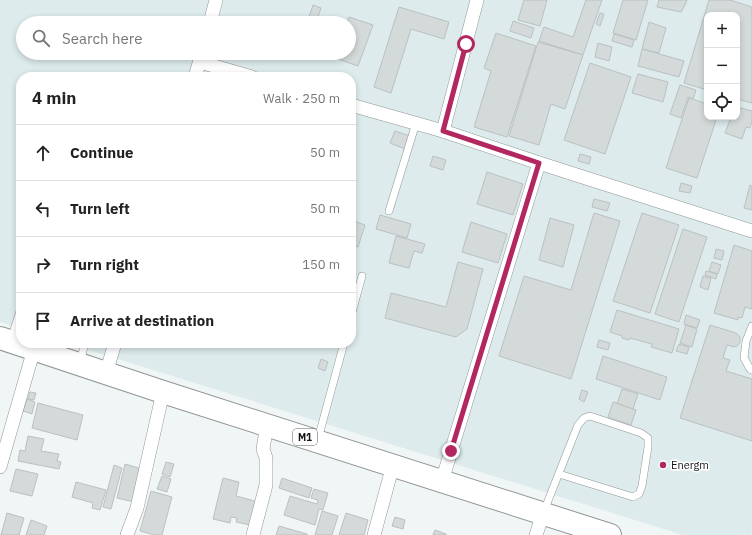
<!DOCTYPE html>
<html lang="en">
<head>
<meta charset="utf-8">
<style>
	body { margin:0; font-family:"IBM Plex Sans",sans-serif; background:#f2f2f2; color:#222 }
	.controls { position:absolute; right:12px; top:12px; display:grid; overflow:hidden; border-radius:8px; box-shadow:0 2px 6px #0003 }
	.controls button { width:36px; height:36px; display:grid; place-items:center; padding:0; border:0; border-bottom:1px solid #e0e0e0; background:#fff; color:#222; font:20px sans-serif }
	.stop { position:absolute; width:12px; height:12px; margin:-9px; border:3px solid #b32761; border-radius:50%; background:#fff }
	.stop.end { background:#b32761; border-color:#fff; box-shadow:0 1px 4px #0008 }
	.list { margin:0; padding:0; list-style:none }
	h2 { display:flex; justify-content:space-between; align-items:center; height:52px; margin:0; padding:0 16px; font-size:17px }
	h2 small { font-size:13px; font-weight:400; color:#767676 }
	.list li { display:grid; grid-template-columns:26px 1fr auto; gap:12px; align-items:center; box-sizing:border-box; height:56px; padding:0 16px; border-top:1px solid #e0e0e0 }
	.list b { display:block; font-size:15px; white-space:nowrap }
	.list em { font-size:13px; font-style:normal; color:#767676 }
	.icon { flex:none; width:22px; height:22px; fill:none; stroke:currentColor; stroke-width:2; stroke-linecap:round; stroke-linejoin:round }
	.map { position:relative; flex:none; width:752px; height:535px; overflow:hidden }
	.search { position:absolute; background:#fff; box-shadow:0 2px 6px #0003; left:16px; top:16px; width:340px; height:44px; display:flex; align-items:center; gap:10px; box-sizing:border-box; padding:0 14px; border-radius:22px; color:#767676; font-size:15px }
	.panel { position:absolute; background:#fff; box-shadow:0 2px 6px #0003; left:16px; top:72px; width:340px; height:276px; border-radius:16px }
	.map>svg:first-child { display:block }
</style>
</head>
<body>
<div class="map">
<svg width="752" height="535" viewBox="0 0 752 535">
	<rect width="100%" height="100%" fill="#f0f5f6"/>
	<path fill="#ddebed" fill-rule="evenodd" d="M0,0H752V532L751,535H683L66,343H351V77H21V329L0,322ZM707,15H737V117H707ZM23,23H349V53H23Z"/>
	<g fill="#d4d9da" stroke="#bbc0c1">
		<path d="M524,0H547L540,26L518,20Z"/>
		<path d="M586,0H602L583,55L539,41L544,27L573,37Z"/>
		<path d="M623,0H648L636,40L613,33Z"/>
		<path d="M659,0H687L686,3L681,12L657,7Z"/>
		<path d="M709,0H730L752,7V103L737,99V15H707V90L684,83Z"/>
		<path d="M313,5L321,8L316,23H307Z"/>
		<path d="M399,7L449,22L444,39L411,29L391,93L374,87Z"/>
		<path d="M600,13L604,14L600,26L596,24Z"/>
		<path d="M349,17L373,25L358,66L335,58L336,53H349V23H347Z"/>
		<path d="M513,21L534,28L531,38L510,31Z"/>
		<path d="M649,22L666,28L659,53L642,49Z"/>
		<path d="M496,33L536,46L507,137L474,127L491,71L484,68Z"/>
		<path d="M614,34L634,40L632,47L612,41Z"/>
		<path d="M538,42L583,55L565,109L551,104L539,145L509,136Z"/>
		<path d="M598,43L612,47L609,61L595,57Z"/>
		<path d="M642,49L684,61L679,77L638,66Z"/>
		<path d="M590,63L631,77L605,154L564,140Z"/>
		<path d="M638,74L668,82L663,102L632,93Z"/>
		<path d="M680,85L696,90L693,99L688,97L681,118L670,114Z"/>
		<path d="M689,98L707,104V117H717L697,178L666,168Z"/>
		<path d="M737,107L752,111V121L750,128L746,127L742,139L725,133L731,117H737Z"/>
		<path d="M395,131L410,136L405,149L390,143Z"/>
		<path d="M580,154L591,157L589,164L578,161Z"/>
		<path d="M433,156L446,160L443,170L430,166Z"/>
		<path d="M487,172L523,184L513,215L477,204Z"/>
		<path d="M681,183L692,186L690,193L679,191Z"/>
		<path d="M750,185L752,186V210L744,208Z"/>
		<path d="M594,199L610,203L607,211L592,207Z"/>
		<path d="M594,213L620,221L571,379L499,356L524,276L571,290Z"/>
		<path d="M642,213L679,225L650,313L613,301Z"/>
		<path d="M380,215L411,224L407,238L376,229Z"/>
		<path d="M550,218L574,225L563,267L539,260Z"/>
		<path d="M351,220L365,225L358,247L351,245Z"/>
		<path d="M471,222L507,234L498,263L462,252Z"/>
		<path d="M683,229L707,237L679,322L655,314Z"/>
		<path d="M396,236L425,244L422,253L414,251L409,268L389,263Z"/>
		<path d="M734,245L752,251V309L745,307L742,318L738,317V320L714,313Z"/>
		<path d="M716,249L724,251L722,260L714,258Z"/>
		<path d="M458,262L483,269L467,329L456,337L385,318L391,293L446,307Z"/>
		<path d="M712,262L721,265L718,274L709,271Z"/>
		<path d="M706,271L717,274L716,279L705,275Z"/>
		<path d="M703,276L711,278L708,290L700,287Z"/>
		<path d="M617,310L679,329L672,353L651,347L652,344L630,338L629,340L622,338V336L610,332Z"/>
		<path d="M686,315L700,320L697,328L684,324Z"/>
		<path d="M686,325L697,329L692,347L680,343Z"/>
		<path d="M710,325L736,333L740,337V342L737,346L734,347L727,345L723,358L730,360L726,371L752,379V441L680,418Z"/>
		<path d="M599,340L610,343L608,350L597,347Z"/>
		<path d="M679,344L689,347L687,354L676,351Z"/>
		<path d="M603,356L667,377L660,400L596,379Z"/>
		<path d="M321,359L328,362L325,371L318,368Z"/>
		<path d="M622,389L638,394L633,409L617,404Z"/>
		<path d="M582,390L588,392L584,402L579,399Z"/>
		<path d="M30,392L36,393L34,400L28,399Z"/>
		<path d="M27,399L35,402L32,414L23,411Z"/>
		<path d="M613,402L636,410L631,425L608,417Z"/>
		<path d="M38,403L83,415L77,440L32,428Z"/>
		<path d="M28,436L44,439L41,451L59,454L57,461L61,462L59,469L18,461L20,450L25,451Z"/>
		<path d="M166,462L174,464L170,477L162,474Z"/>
		<path d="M125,464L142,469L134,502L117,498Z"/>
		<path d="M114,465L122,468L111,509L103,507Z"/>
		<path d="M16,469L38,474L32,496L10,491Z"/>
		<path d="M162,476L171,479L167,492L157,489Z"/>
		<path d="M223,478L239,482L236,496L255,501L250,525L236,522L237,518L231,517L230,523L213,519Z"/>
		<path d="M282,478L312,488L309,498L279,488Z"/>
		<path d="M76,482L106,490L100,510L92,508L93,503L72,497Z"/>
		<path d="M314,489L328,493L323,510L319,509L315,525L284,515L290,496L317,504L318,500L311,498Z"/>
		<path d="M151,491L172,497L162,535H155L140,531Z"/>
		<path d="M322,511L338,516L332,535H315Z"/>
		<path d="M7,513L24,518L19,535H1Z"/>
		<path d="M346,513L368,520L364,535H339Z"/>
		<path d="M395,517L405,520L403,529L392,526Z"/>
		<path d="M31,520L47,526L44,535H26Z"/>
		<path d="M279,526L307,534V535H276Z"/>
		<path d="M435,530L446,534V535H433Z"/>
	</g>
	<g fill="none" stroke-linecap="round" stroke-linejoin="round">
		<defs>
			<g id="service">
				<path d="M389,211L416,123"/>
				<path d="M351,316L362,276"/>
				<path d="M752,326L746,341L744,358L750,369L752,370"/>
				<path d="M11,339L21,308"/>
				<path d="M80,362L85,343"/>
				<path d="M318,439L344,343"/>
				<path d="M544,511L578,425L584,418L590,416L641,433L648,438V447L642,486L639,494L633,497L559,474"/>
			</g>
			<g id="minor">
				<path d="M210,23L216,0"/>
				<path d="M200,62L252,77"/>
				<path d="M195,77L202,53"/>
				<path d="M351,105L443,131L539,163L752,231"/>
				<path d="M443,131L477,0"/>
				<path d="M106,373L115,343"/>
				<path d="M0,467L34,349"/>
				<path d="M442,481L539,163"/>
				<path d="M127,535L137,508L163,392"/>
				<path d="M253,535L266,485V458L263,449L267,425"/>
				<path d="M374,535L393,465"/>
				<path d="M536,535L543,513"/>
			</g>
			<path id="trunk" d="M0,338L163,392L610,535"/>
		</defs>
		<use href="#service" stroke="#919696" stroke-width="8"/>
		<use href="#minor" stroke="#919696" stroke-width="14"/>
		<use href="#trunk" stroke="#919696" stroke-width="24"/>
		<use href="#service" stroke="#fff" stroke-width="7"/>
		<use href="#minor" stroke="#fff" stroke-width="13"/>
		<use href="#trunk" stroke="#fff" stroke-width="22"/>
	</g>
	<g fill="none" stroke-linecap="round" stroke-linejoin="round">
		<path stroke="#b32761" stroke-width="5" d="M451,451L539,163L443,131L466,44"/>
	</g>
	<circle fill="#b32761" stroke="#fff" stroke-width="1.5" cx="663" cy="465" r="4"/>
	<g text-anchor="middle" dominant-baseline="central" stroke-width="3" stroke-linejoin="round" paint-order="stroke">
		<rect fill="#fff" stroke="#5a5b5c" stroke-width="1" x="293" y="429" width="24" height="16" rx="3"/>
		<g font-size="10" font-weight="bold" fill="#131516">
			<text x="305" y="437">M1</text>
		</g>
		<g font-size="11" fill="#131516" stroke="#fff" text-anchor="start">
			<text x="671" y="465">Energm</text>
		</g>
	</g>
</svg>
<div class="controls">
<button>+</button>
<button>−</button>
<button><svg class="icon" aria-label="locate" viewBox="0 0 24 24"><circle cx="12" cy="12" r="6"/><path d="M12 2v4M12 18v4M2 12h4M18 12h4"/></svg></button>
</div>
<div class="stop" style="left:466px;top:44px"></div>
<div class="stop end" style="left:451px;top:451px"></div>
<div class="search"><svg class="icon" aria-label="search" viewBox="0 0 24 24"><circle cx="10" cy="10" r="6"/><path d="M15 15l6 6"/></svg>Search here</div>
<section class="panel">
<h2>4 min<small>Walk · 250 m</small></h2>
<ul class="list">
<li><svg class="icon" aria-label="ahead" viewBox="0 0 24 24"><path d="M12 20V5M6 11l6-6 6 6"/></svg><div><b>Continue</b></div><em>50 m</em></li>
<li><svg class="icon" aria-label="left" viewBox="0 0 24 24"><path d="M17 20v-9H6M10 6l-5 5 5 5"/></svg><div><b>Turn left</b></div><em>50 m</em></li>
<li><svg class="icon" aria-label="right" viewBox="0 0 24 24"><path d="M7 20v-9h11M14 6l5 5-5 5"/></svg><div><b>Turn right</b></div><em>150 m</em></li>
<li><svg class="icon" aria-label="arrive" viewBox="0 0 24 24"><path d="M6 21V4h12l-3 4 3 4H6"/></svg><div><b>Arrive at destination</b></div></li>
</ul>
</section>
</div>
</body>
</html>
